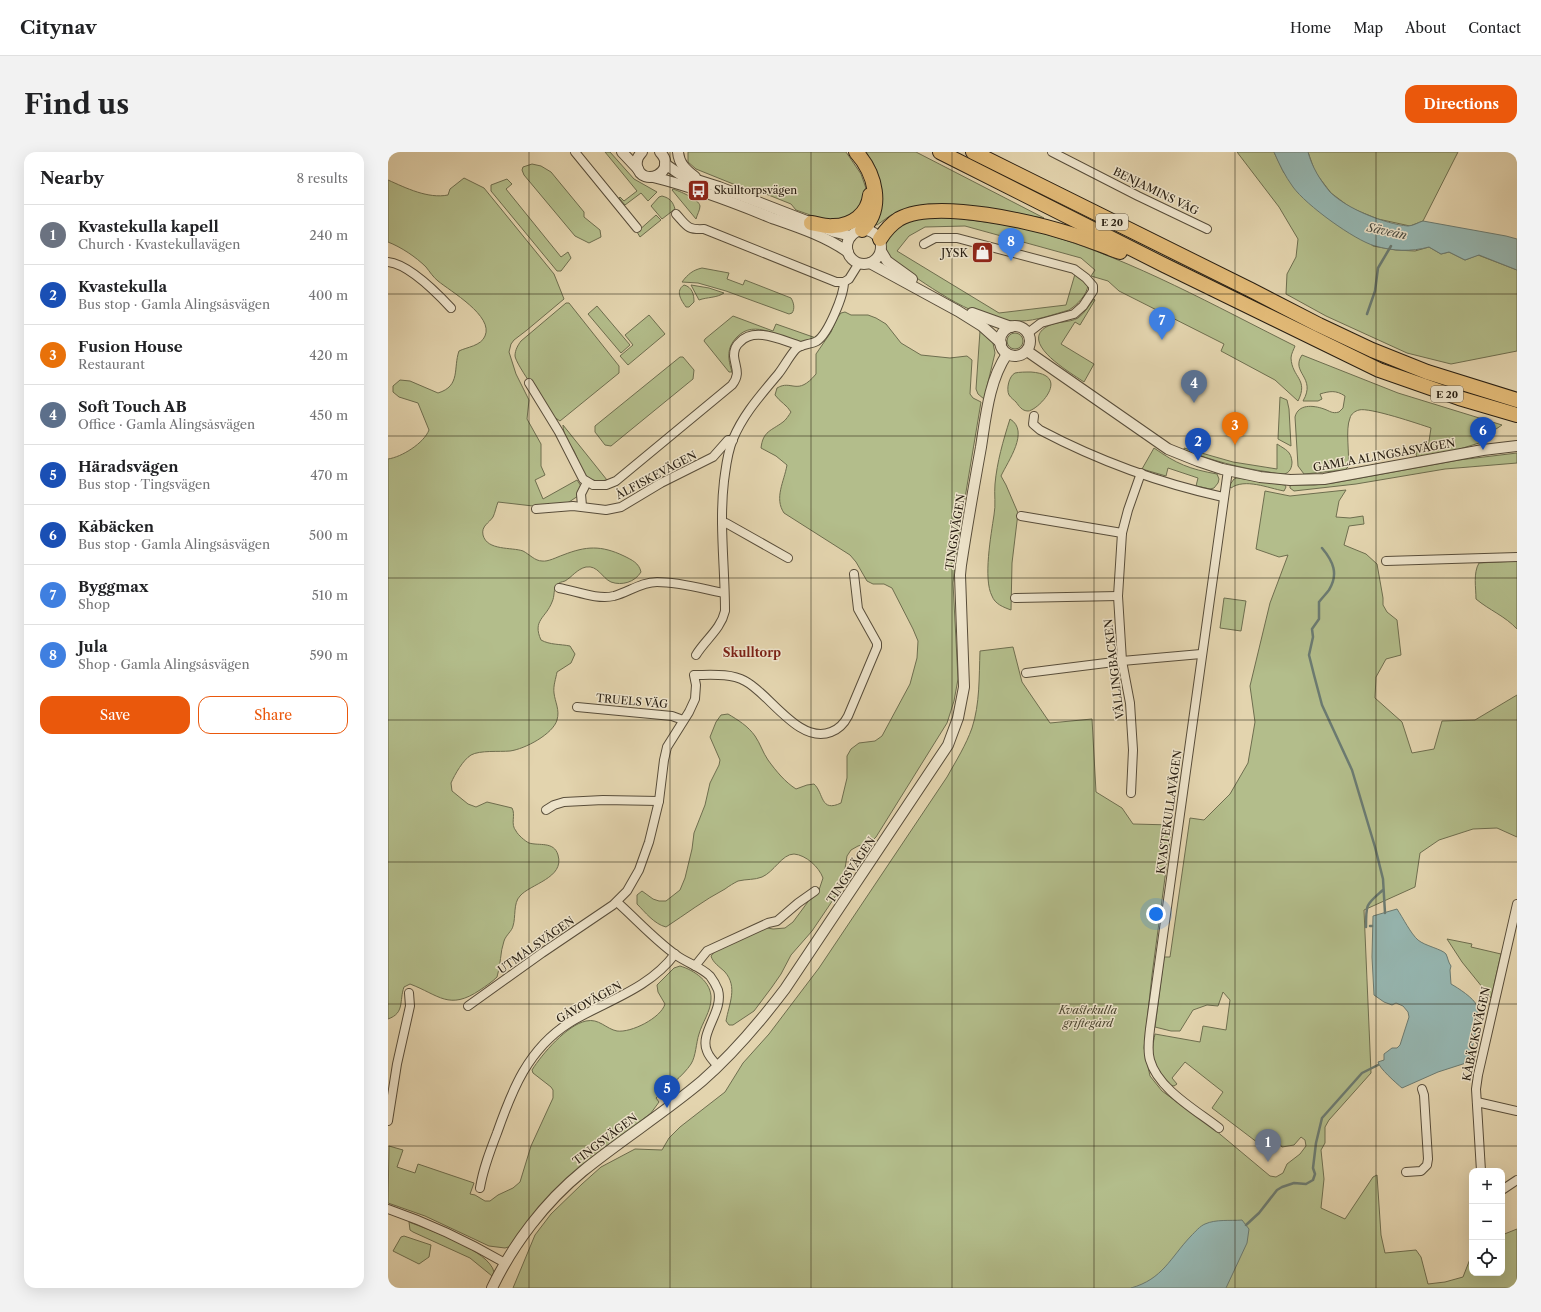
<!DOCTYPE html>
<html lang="en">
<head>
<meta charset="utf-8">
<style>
	body { margin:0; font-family:"Libre Caslon Text",serif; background:#f2f2f2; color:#202124 }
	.controls { position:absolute; right:12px; bottom:12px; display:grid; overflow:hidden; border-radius:8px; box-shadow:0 4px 16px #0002 }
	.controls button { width:36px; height:36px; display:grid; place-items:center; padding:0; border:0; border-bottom:1px solid #e0e0e0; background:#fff; color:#202124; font:20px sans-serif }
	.you { position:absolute; left:768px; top:762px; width:14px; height:14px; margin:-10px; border:3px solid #fff; border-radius:50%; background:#1a73e8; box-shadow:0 0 0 6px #1a73e833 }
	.badge { display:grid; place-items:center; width:26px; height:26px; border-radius:50%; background:#ea580c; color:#fff; font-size:13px; font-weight:700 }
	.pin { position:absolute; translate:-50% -33px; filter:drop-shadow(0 1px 2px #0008) }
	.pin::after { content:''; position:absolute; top:21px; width:14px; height:12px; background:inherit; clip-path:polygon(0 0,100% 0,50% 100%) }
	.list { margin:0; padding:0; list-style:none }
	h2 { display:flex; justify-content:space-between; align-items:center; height:52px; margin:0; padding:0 16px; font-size:17px }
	h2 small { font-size:13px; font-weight:400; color:#757577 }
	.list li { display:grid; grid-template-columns:26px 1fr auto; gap:12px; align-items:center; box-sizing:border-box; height:60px; padding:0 16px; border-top:1px solid #e0e0e0 }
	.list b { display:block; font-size:15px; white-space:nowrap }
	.list p { margin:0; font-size:13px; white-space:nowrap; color:#757577 }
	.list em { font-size:13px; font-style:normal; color:#757577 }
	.actions { display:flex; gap:8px; padding:12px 16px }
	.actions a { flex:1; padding:9px 0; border:1px solid #ea580c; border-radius:12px; text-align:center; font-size:14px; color:#ea580c }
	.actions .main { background:#ea580c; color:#fff }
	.icon { flex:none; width:22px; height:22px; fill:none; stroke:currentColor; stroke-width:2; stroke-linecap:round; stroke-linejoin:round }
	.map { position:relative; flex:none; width:1129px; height:1136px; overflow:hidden; border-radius:12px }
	header { display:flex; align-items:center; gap:24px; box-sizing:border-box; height:56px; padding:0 20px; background:#fff; border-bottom:1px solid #e0e0e0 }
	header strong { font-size:19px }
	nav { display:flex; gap:22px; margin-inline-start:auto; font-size:14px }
	.intro { display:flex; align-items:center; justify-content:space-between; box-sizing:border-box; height:96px; padding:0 24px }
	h1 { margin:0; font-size:28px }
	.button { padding:10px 18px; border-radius:12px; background:#ea580c; color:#fff; font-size:14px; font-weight:700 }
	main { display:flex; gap:24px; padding:0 24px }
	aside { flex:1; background:#fff; border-radius:12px; box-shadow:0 4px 16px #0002 }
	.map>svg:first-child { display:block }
</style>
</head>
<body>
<header>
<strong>Citynav</strong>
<nav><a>Home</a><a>Map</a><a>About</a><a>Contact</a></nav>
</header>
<div class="intro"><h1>Find us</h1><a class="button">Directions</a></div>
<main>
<aside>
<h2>Nearby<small>8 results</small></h2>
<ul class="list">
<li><span class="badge" style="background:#6b7280">1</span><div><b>Kvastekulla kapell</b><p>Church · Kvastekullavägen</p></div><em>240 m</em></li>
<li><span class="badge" style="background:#1a4fb4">2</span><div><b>Kvastekulla</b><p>Bus stop · Gamla Alingsåsvägen</p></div><em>400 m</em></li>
<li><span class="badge" style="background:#e8710a">3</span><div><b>Fusion House</b><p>Restaurant</p></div><em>420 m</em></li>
<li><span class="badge" style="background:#5c6f8a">4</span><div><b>Soft Touch AB</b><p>Office · Gamla Alingsåsvägen</p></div><em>450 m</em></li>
<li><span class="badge" style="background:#1a4fb4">5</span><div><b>Häradsvägen</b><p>Bus stop · Tingsvägen</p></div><em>470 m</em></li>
<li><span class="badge" style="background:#1a4fb4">6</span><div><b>Kåbäcken</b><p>Bus stop · Gamla Alingsåsvägen</p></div><em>500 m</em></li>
<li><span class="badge" style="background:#3f7fe0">7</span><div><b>Byggmax</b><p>Shop</p></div><em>510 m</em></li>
<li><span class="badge" style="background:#3f7fe0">8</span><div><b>Jula</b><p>Shop · Gamla Alingsåsvägen</p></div><em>590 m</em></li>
</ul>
<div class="actions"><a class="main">Save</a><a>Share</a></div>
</aside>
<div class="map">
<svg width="1129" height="1136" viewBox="0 0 1129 1136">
	<rect width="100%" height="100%" fill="#e3d4ae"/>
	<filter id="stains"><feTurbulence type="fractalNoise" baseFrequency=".005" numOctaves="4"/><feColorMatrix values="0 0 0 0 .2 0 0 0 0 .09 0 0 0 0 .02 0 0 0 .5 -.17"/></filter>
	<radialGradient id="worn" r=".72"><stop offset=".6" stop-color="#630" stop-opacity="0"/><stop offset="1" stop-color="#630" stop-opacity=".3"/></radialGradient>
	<g fill="#b3bd8b" stroke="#6e6e4f">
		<path d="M217,0H222L246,27L269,40L260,49L253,41L237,53L231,46L232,45L236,49L249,39Z"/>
		<path d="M300,0H458L473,22L480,42L469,65L445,71L408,58L403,52L378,42L365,40L308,17L300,10Z"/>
		<path d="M474,0H528L656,66L562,53L541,52L522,56L503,63L489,73L487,72Z"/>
		<path d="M849,0H886L896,21L985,94L1008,98L1027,99L1041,95L1053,102L1061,100L1077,108L1090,103L1129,118V199L1063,212L1019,201L938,164L898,142L899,122L908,105L910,87L891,55Z"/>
		<path d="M920,0H1070L1035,69L1022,74L990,67L963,56L943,41L927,20Z"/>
		<path d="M144,12L153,14L163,20L196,60V65L212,78L213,85L201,91L187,84L136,23L134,18L135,15Z"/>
		<path d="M76,26L96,36L166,122L176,147L139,178L126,188L123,192L121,200L128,222L141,248L139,267L153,292V314L157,323L147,328L155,347L189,328L193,334L190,344L178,352L145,354L110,350C108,355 107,361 105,365C101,371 93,374 95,383C99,399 124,395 135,399C141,402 147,409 154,409C160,410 169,405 175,403C198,394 213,393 236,404C244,408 251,411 253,420C247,430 234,434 223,430C214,426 210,413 198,415C189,417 184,425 177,429C174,430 171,430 169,433C165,437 167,444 164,450C158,466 144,468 153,488C162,493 172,492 182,494L187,502L183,511L169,520C168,526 165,534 166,541C167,550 172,558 169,568C165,582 137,597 122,599C111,600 92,598 83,603C75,608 67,622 63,631L64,639L80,652L88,655L99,650L124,656C128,663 122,672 128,679C130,683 137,689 141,691C151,694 166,689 170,703C177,726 142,732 132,744C125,751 128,765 125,774C124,779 118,783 116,789C112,800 113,813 109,825C104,830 98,834 92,838C61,859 51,843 22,832L16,835C11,849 17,861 0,867V307C14,305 36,291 41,278L30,251L11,245L5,240V234L12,228L22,229L50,241C73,234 65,216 71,199C79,195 93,194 97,184C106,164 62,139 50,129C45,125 42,120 38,115C28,105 13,95 0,90V28C18,36 40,47 60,43L62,37Z"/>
		<path d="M119,27L124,32L118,37L173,105L180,100L183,106L173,119H169L103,39V33Z"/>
		<path d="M285,37C291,39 311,47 312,54C312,58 309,63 308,67L284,38Z"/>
		<path d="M274,44C282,46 285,50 287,57L274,67L263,54L271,45Z"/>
		<path d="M268,63L273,68L252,85L249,80Z"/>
		<path d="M551,64C588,69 626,72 661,83C747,109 827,154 907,194C906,197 903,202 903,206C904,226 921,227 910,249L887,228L833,199L836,192L731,139L720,129L703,124L707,118L693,106L577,74L537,75L521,84L509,99L611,161L678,153L687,122L700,133C699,143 689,153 681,158C667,162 647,169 633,169C588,171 545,136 509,113C499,105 496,98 498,86L514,71L532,66Z"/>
		<path d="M314,116L341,121L339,127L355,133L357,128L403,146C406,151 407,157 404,161L401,162L338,139L310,131L294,130C300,122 305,118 314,116Z"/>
		<path d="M296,133C304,135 306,142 306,150L301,155H298C293,148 287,139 296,133Z"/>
		<path d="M303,133L321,136L336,141C329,146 319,145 311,148Z"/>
		<path d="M706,147L707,148L692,173L687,170L673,192L706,212L696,230C683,221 629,190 660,174C669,169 681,171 690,166C697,161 701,153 706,147Z"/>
		<path d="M178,151H181L231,214V221L172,269L166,265C159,255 128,213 127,204C127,198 130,193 133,189Z"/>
		<path d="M209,154L242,193L233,201L200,162Z"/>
		<path d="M457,160L463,163H480L488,166L498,172L513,191L533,203L562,206L579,204L584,208L582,242L585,246L593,250L569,394L565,431L570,527L566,549L559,571L488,685L482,691L470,694L463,698L459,704L455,729L451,739L424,779L403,803L393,822L384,835L366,859L345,873H341L338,869C341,852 350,835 337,820C332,815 325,811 323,804L328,798L374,775L385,777L397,776L405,770L422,747L430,741L435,726C431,715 418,703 406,702C394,702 386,720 374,725C367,728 358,727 350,729C346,731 341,734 337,737C316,748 298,762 278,775C266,772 257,760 249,752V743L254,739L265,747L271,749H278L292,738L297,726L304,697L306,681L317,653L322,631L331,613L332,608L322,585L328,570L333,563L340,562C350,568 360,574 367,584C372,591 375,601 380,608C388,619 397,630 408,637L419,633L426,632C436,641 432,661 453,651L459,626V604L463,597L471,591L487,589L494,584L522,532L529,506L530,489L525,477L504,436L496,432H485L479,429L468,410L462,403L396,361C386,346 396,330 399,313L388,304L373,296C375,279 383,279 395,270C398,268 401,263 403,260C399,253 392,250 387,243L389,236C404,227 409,245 428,222V202L443,180L449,166L453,161Z"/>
		<path d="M261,163L277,182L240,213L232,204L245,193L237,183Z"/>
		<path d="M345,164L385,179L388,172L428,186C424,188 418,191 413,190C392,187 367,166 349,185C338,196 340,207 344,220H341L316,189L317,187Z"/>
		<path d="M592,179L605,191L607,201L596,247L590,242L588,237Z"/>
		<circle cx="627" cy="189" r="8"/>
		<path d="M914,203L1010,241L1114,273L1108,277L1102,279L1091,291L1062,300L1030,305L1028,303L1029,299L1040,296L1043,276C1031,272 981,255 971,258C967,259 963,262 962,266C957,278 962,302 960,315L957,318L916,322L910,314L907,265C910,252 925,253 936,257C942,259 944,262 951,260L955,256L957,244C948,238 942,239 932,242L934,247L930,249H915C929,225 902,221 914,203Z"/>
		<path d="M292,205H295L306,218L305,227L223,294L217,293L207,280V274Z"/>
		<path d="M643,220C685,223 649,259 640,259C634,259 631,254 628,250C626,248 623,246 621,243C618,237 621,224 627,221C631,220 638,220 643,220Z"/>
		<path d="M892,245L899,248L901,257L903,294L890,287Z"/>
		<path d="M622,267C642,279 620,309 613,324L618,333L630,361L624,411L623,458C615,455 607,452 604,444C595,427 603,383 606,363C608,353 606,342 607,332C609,310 615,289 622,267Z"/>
		<path d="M175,273L219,328C194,333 194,315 186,299C181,291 175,283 175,273Z"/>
		<path d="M889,292C898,298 903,299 904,310C904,315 902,321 896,322C891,322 885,321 881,320C851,316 823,308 796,298V296L845,310L889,317Z"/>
		<path d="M766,296C789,312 801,317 829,322L831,327L830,331L826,336L822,337L808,334L810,326L780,316L778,324L754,317Z"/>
		<path d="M1129,301V311L1057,317L968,332L906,339L902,336V334L904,333H926L945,331L1071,308Z"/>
		<path d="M849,326L897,333L898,335L896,339C880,336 857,326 843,336L841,334L846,327Z"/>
		<path d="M958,338L951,349L948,365L962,366L975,364L976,372L961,374L956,393L978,402L989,412L995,446V453L999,460L1009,468L1013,503L998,507L988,525L987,546L1014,570L1024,601L1046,597L1054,569L1087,568L1129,543V685L1109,676L1085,677L1051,688L1032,701L1027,735L976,758L983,921L941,968L937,975V991L933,998L936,1027L933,1056L957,1067L985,1025L989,1023L993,1083L997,1101L1028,1098L1033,1105L1040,1132L1057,1130L1075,1125L1084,1102V1121H1114V1083L1129,1077V1136H125L147,1083L163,1062L194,1032L213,1015L247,997L274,998L281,986L292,975L337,940L355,911L381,882L431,816L559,625C568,609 578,593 584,576C592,552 591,524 592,499L625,495L634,530L662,571L704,567L708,640L734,656L745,672L784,673L764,823L756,896L762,924L774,939L827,978L882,1024L888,1025L895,1021L899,1012L912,1002L918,994L917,988L913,985L906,993L894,995L889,989L880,994L878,997L824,956L835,940L797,910L784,926L789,932L786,934C780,933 778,929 775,924C763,908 763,901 767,882L812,890L815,874L838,878L842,848L835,840L830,854L819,853L805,858L792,879H783L767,875L776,805H782L802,666L816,668L842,642L860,611L867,570L862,534L882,451L900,403L891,405L868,397L877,339L902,344Z"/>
		<path d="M1129,409V477C1117,464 1101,458 1088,447C1088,436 1085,421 1091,411Z"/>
		<path d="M836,446L858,449L853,479L832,476Z"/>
		<path d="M1059,787L1084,792L1083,795L1113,802L1103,846L1074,810Z"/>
		<path d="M292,814C306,818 324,830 323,847C323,859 314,871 311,882C308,891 308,904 303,912C295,924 279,936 268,946L271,950L263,961L192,1016L124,1094L117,1096L101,1094L37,1064L0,1051L1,994L15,998L9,1015L27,1021L30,1012L86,1031L82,1042L87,1043L97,1049H102L110,1043L125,1036L132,1030L143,994L165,946V938L163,935L145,921L144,918C154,902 179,873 198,869C211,866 218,877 229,879C243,881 273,866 277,852L270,840L269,833L286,816Z"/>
		<path d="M21,1070C41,1078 101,1098 106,1120L104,1124L82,1106L25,1080L22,1078Z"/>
		<path d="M16,1084L43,1093L41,1105L31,1112L5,1099L13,1085Z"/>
	</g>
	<g fill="#96b7b2" stroke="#6b7b72">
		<path d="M886,0H920C924,15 932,28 942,40C959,57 997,72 1020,74C1025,74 1031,70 1035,69L1118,84L1129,87V118L1091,103L1077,108L1061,100L1053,102L1041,95C1023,100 1005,99 987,94C966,88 918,53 905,35C897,24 891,12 886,0Z"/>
		<path d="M1009,757C1015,766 1023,782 1030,788C1037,794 1054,797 1058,802C1060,806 1060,810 1063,814L1062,818L1063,832C1070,836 1086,846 1089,854C1093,864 1083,899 1081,910L1050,920L1014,936C1008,931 991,916 990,910L996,908V902L1004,896H1009L1012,893L1021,865L1020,860L1015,854L1008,851L1004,853L996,850L986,843L984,805L985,764Z"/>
		<path d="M854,1068L861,1077L859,1091L838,1136H743C775,1127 782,1106 803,1084C807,1080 812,1074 817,1072C828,1067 842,1069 854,1068Z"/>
	</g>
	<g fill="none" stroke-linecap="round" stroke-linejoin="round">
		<g stroke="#6b7b72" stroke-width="2.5">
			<path d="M979,162L987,139L990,116L1003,94"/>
			<path d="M934,396C945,409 951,422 941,438C938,442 934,446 931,450V467L924,477L925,485L921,503L926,523L934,553L964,618L987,695L995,727L997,761"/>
			<path d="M982,774H984"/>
			<path d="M978,775C978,751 978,753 995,738"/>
			<path d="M858,1073L871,1061L889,1038L894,1035L906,1031L918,1032L925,1028L927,1022L925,1016L928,991L934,966L974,921L990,913"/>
		</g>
		<defs>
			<g id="minor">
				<path d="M187,0L249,76"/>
				<path d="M664,0L750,44L819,77"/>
				<path d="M288,62C299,74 299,78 316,77L448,130H456"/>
				<path d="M536,92L547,86H569L686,117L698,126L705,134V139L695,154L686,162L653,171L640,181"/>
				<path d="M0,110C20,112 49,141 63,156"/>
				<path d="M141,231L171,280L195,327L205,333H218L228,329L344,233C353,222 347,215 346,204C346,198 348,193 352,190C367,174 395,189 413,194"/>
				<path d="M646,264L645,272L652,278C709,308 771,331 835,345"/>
				<path d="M194,354L193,342L199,330"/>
				<path d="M148,357L185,354L218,358L233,355L273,331L325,305L340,288H345"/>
				<path d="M633,364L734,381"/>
				<path d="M334,371H338L400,406"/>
				<path d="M998,409L1129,405"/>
				<path d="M171,436C188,439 209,448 226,444C241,440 253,430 269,430C292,430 315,437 336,441"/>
				<path d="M627,446L730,444"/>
				<path d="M308,503C317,488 333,477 337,459C337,415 331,372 336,329C338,315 339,301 345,287C356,261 373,243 391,221C397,213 401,205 407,198C412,192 422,193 429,189C440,182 456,143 456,130L461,127L471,111"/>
				<path d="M638,521L734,509L813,502"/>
				<path d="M189,555L284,564L295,568"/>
				<path d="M743,641L745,598L742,551L734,509L730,444L734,381L740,358L753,321"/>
				<path d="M158,658L166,653L176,650L215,648L271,649"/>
				<path d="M229,750C249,768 267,788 288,803C299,811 313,815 322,824C325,828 328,833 330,838C336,859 311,881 319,899C321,905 326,910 330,914"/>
				<path d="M307,814L319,799L380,771L389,769L410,751L427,739"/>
				<path d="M80,854L154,801L225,753L239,739L251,718L261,690L271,649L276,608L279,595L301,560L307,547L308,533L306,523C323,523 342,521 357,529C381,541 411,593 443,580C451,577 456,572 460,564L489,495V491L470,457L466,422"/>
				<path d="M1089,950L1129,959"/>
				<path d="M0,969L9,912L22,854L21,841"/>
				<path d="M831,976C808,958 770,937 762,908C759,898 761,887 762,877L840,318"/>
				<path d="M1093,1019L1088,937L1090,923L1129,752"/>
				<path d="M1018,1020L1033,1019L1039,1013L1040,1007L1036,943L1034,937"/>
				<path d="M92,1036C95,1017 102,999 109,981C124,938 140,897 181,871C217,849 260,838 287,802"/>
				<path d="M1114,1038L1129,1028"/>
				<path d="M0,1057C41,1071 79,1089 117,1111"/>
			</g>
			<g id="tertiary">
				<path d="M234,0L250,17"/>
				<path d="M254,0C250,4 248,9 249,14C254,37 291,20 272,0"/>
				<path d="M290,0C291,12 298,18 307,25"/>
				<path d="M277,12L293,23L331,35L447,80L463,84"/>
				<path d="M265,25C306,35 345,50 384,66C410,75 437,84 460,100"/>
				<circle cx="476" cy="95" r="17"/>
				<path d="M493,99L499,109L524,127"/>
				<path d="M482,111L570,159L594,174L613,191"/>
				<path d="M584,161L623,175"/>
				<circle cx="627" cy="189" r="15"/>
				<path d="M639,199L780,297L810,309L834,317L872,325L902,328L936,327L1095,298L1129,294"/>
				<path d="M104,1136C125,1092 157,1050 195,1019C233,988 276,961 314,929C345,902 372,870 397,837L560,593L570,566L576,535L572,423L573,413C579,374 586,334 593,295C598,263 601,229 619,202"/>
			</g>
			<g id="motorway">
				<path d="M468,0C487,21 497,56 474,78"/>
				<path d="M552,0L776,113L991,218L1071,246L1129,263"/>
				<path d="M585,0L863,138L931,173L984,198L1039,220L1129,248"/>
				<path d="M423,71C430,72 438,75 445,74C464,74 480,62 482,43"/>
				<path d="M492,87C497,79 503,72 511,67C548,46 649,71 689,84C704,89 718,95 732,100"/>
			</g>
		</defs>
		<use href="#minor" stroke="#584d3a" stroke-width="10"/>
		<use href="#tertiary" stroke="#584d3a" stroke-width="12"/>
		<use href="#motorway" stroke="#2a2013" stroke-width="16"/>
		<use href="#minor" stroke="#ede3ca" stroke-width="8"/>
		<use href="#tertiary" stroke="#ede3ca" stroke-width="10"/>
		<use href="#motorway" stroke="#e2ba77" stroke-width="14"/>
	</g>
	<path fill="none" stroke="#2a2013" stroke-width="1" stroke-opacity="0.55" d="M141,0V1136M282,0V1136M423,0V1136M564,0V1136M706,0V1136M847,0V1136M988,0V1136M0,142H1129M0,284H1129M0,426H1129M0,568H1129M0,710H1129M0,852H1129M0,994H1129"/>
	<defs>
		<symbol id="bus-square" viewBox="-11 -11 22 22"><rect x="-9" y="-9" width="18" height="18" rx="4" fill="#8f2418" stroke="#ede3ca"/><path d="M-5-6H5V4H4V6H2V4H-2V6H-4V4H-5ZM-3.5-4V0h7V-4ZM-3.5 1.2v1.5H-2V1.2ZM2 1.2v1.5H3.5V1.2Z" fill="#fff"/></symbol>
		<symbol id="shop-square" viewBox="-11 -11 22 22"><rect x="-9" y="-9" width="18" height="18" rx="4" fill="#8f2418" stroke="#ede3ca"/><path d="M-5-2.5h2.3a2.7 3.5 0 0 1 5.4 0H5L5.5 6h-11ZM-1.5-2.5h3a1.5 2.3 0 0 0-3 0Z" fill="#fff"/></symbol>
	</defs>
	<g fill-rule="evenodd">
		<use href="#bus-square" x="298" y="26" width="25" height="25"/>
		<use href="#shop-square" x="582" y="88" width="25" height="25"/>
	</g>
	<g text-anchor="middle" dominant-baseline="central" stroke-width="3" stroke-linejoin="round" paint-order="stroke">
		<g fill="#ede3ca" stroke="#645a4a" stroke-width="1">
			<rect x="708" y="62" width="32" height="16" rx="3"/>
			<rect x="1043" y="234" width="32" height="16" rx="3"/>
		</g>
		<g font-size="10" font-weight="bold" fill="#2a2013">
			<text x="724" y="70">E 20</text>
			<text x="1059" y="242">E 20</text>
		</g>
		<g font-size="11" fill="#2a2013" stroke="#ede3ca" text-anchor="start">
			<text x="326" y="38">Skulltorpsvägen</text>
			<text x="580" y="101" text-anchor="end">JYSK</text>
		</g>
		<g font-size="11" fill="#2a2013" stroke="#ede3ca">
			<text transform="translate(768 39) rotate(26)">BENJAMINS VÄG</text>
			<text transform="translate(996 303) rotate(-10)">GAMLA ALINGSÅSVÄGEN</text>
			<text transform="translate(268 323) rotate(-28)">ÅLFISKEVÄGEN</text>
			<text transform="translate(567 380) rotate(-81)">TINGSVÄGEN</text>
			<text transform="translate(726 517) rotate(-97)">VÄLLINGBACKEN</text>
			<text transform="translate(244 549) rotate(5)">TRUELS VÄG</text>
			<text transform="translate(781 660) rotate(-82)">KVASTEKULLAVÄGEN</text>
			<text transform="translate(463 718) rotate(-56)">TINGSVÄGEN</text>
			<text transform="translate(148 793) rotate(-35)">UTMÅLSVÄGEN</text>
			<text transform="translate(201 850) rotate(-29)">GÅVOVÄGEN</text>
			<text transform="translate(1088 882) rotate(-78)">KÅBÄCKSVÄGEN</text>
			<text transform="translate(217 987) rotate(-37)">TINGSVÄGEN</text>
		</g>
		<g font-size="11" font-style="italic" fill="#4c4731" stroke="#ede3ca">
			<text x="700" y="858">Kvastekulla<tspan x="700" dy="13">griftegård</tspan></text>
		</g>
		<g font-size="12" font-style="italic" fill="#4a4d43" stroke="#ede3ca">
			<text transform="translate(999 79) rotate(12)">Säveån</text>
		</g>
		<g font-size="12" font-weight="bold" fill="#7a1f14" stroke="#ede3ca">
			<text x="364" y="500">Skulltorp</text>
		</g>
	</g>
	<rect width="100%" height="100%" filter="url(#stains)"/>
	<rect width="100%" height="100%" fill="url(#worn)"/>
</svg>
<div class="controls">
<button>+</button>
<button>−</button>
<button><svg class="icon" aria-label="locate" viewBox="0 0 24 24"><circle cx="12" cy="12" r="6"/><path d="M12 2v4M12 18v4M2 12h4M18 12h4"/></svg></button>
</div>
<div class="you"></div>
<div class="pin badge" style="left:880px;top:1010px;background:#6b7280">1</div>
<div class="pin badge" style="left:810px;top:309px;background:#1a4fb4">2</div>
<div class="pin badge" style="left:847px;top:293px;background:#e8710a">3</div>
<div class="pin badge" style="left:806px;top:251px;background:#5c6f8a">4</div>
<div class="pin badge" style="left:279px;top:956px;background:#1a4fb4">5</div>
<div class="pin badge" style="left:1095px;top:298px;background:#1a4fb4">6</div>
<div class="pin badge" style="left:774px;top:188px;background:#3f7fe0">7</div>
<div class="pin badge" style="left:623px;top:109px;background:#3f7fe0">8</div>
</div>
</main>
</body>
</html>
